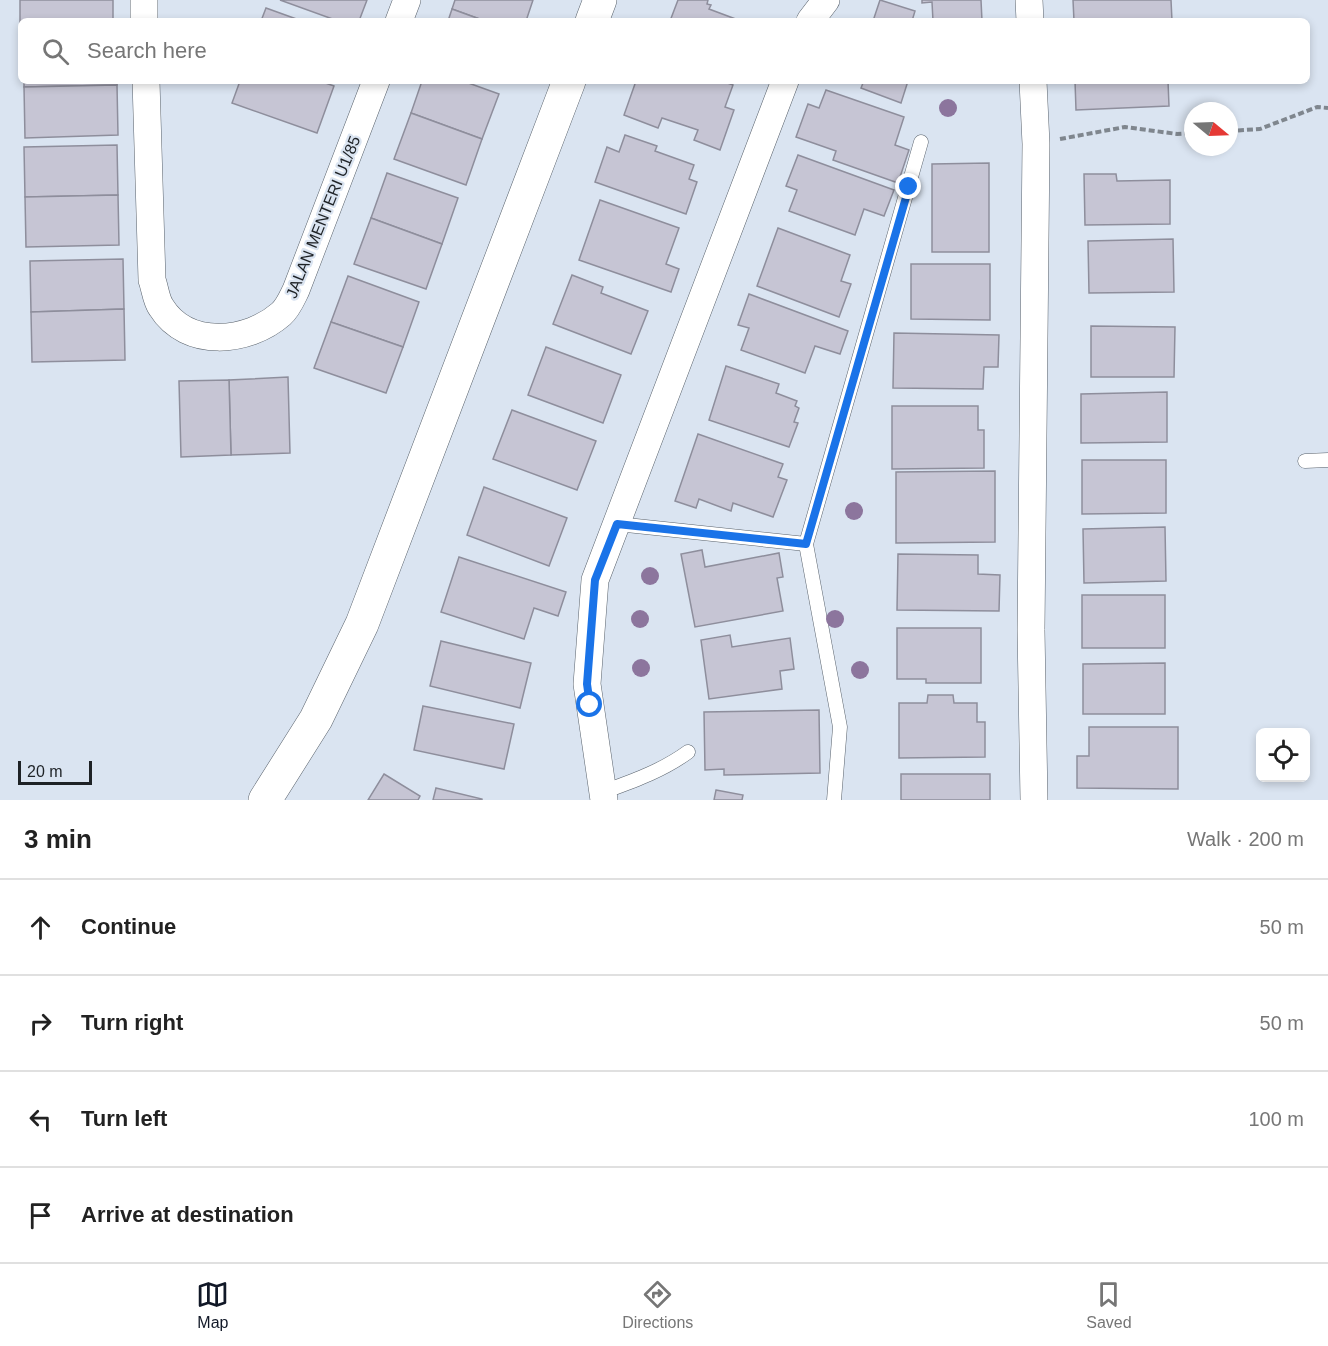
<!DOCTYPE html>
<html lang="en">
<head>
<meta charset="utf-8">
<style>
	body { margin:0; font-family:Helvetica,sans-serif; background:#f6f6f6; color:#222 }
	.controls { position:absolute; right:18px; bottom:18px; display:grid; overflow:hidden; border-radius:9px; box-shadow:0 3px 9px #0003 }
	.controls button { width:54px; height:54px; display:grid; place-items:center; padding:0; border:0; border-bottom:2px solid #e0e0e0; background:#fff; color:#222; font:30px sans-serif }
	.compass { position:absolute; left:1184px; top:102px; width:54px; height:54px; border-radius:50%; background:#fff; box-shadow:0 3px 9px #0003; rotate:109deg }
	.scale { position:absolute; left:18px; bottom:15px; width:74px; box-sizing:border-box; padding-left:6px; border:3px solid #1e2226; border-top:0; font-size:16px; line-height:21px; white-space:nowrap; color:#1e2226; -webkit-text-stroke:4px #dae4f1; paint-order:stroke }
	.stop { position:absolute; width:18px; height:18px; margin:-14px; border:4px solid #1a73e8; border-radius:50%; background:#fff }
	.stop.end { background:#1a73e8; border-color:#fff; box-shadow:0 2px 6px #0008 }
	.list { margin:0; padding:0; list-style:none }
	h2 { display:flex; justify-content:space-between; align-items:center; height:78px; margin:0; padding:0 24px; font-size:26px }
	h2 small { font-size:20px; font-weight:400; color:#767676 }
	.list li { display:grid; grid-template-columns:39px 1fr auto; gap:18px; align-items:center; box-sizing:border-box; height:96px; padding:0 24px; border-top:2px solid #e0e0e0 }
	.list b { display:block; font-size:22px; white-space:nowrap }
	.list em { font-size:20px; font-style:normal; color:#767676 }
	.icon { flex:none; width:33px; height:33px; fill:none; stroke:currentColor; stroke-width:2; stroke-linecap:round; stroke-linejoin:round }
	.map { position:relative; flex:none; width:1328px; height:800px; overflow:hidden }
	.search { position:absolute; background:#fff; box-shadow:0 3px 9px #0003; left:18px; right:18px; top:18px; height:66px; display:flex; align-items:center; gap:15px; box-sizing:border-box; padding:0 21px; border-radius:9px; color:#767676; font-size:22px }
	.sheet { height:462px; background:#fff }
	nav { display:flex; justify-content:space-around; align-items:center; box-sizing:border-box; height:84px; border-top:2px solid #e0e0e0; background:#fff; font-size:16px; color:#767676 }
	nav a { display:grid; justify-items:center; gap:3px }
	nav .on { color:#111827 }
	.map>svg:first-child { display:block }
</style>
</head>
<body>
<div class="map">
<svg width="1328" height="800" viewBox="0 0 1328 800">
	<rect width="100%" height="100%" fill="#dae4f1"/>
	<g fill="#c6c5d4" stroke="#8e8e9c" stroke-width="1.5">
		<path d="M20,0H113V21H21L20,26Z"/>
		<path d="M280,0H367L359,21H338Z"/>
		<path d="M455,0H533L526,21H485L452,9Z"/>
		<path d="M678,0H708L707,4L711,5L709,9L741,21H670Z"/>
		<path d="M880,0L915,11L912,21H873Z"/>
		<path d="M922,0H981L982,21H933L932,2L922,3Z"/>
		<path d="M1073,0H1171L1172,21H1074Z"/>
		<path d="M266,8L302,21H261Z"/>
		<path d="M452,9L485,21H448Z"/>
		<path d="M24,81H117V85L24,87Z"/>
		<path d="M240,81H320L334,86L317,133L232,103Z"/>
		<path d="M422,81H463L499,94L482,139L411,113Z"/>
		<path d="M636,81H722L733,85L725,107L734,110L720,150L694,140L698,130L662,118L658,128L624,115Z"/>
		<path d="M857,81H908L901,103L861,88L863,83Z"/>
		<path d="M1075,81H1168L1169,106L1076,110Z"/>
		<path d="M117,85L118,135L25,138L24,87Z"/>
		<path d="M826,90L904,117L895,145L909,150L898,183L833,160L836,151L796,137L808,104L819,108Z"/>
		<path d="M411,113L482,139L466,185L394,159Z"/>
		<path d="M625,135L657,146L655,151L694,165L689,179L697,182L686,214L595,182L607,147L619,152Z"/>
		<path d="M117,145L118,195L25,197L24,147Z"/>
		<path d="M798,155L894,190L884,216L864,209L855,235L789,211L797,190L786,186Z"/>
		<path d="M989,163V252H932V164Z"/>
		<path d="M387,173L458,198L442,244L371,218Z"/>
		<path d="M1084,174H1116L1117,181L1170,180V224L1085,225Z"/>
		<path d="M118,195L119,245L26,247L25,197Z"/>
		<path d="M600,200L679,228L666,264L679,269L671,292L579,260Z"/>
		<path d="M371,218L442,244L426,289L354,264Z"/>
		<path d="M778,228L850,255L841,281L851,284L839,317L757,286Z"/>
		<path d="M1173,239L1174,292L1089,293L1088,241Z"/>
		<path d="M123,259L124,309L31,312L30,261Z"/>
		<path d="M911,264H990V320L911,319Z"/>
		<path d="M572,275L603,287L601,293L648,311L631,354L553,324Z"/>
		<path d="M348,276L419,302L403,347L331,322Z"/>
		<path d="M749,294L848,331L840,354L815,346L805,373L741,350L749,328L738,325Z"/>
		<path d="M124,309L125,360L32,362L31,312Z"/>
		<path d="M331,322L403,347L386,393L314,368Z"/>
		<path d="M1091,326L1175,327L1174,377H1091Z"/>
		<path d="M894,333L999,335L998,367H984L983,389L893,388Z"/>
		<path d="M546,347L621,375L603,423L528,395Z"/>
		<path d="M726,366L779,384L776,393L797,401L795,406L799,408L794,422L798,423L789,447L709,420Z"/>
		<path d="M288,377L290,453L231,455L229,380Z"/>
		<path d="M229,380L231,455L181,457L179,381Z"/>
		<path d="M1167,392V442L1081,443V394Z"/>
		<path d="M892,406H978V430H984V468L892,469Z"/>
		<path d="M512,410L596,441L577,490L493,459Z"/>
		<path d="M698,434L783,464L778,477L787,480L773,517L733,503L731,511L699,499L696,508L675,501Z"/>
		<path d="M1082,460H1166V513L1082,514Z"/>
		<path d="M995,471V542L896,543V472Z"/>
		<path d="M484,487L567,518L549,566L467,535Z"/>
		<path d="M1165,527L1166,581L1084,583L1083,529Z"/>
		<path d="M702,550L705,567L779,553L783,577L777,578L783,611L695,627L681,554Z"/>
		<path d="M898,554L978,555V574L1000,575L999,611L897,610Z"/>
		<path d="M459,557L566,592L558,616L534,608L524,639L441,612Z"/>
		<rect x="1082" y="595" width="83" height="53"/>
		<path d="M897,628H981V683H926V679H897Z"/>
		<path d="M730,635L732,647L790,638L794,669L780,671L782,689L709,699L701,640Z"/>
		<path d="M441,641L531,663L520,708L430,686Z"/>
		<path d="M1165,663V714H1083V664Z"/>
		<path d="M928,695H953L954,703H977V722H985V757L899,758V703H927Z"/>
		<path d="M423,706L514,724L504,769L414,750Z"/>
		<path d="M819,710L820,773L724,775V769L705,770L704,712Z"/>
		<path d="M1089,727H1178V789L1077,788V756H1089Z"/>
		<path d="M384,774L420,796L418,800H368Z"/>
		<rect x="901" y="774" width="89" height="26"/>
		<path d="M436,788L482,799V800H433Z"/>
		<path d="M716,790L743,795L742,800H714Z"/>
	</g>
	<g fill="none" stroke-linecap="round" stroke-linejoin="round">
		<defs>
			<g id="service">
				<path d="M1305,461L1328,460"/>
				<path d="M617,524L806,544L921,142"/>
				<path d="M806,544L840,727L834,800"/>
				<path d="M603,792C633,781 662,771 688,752"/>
			</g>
			<g id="minor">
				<path d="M144,0V21"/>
				<path d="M1029,0L1030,21"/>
				<path d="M399,21L407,0"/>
				<path d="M810,21L826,0"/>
				<path d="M146,81L152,280C155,288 156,300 161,307C187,349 248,343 281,314C288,308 292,298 296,290L376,81"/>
				<path d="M1033,81L1036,144L1031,630L1034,800"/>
				<path d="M604,800L587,684L595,580L785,81"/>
			</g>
			<g id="tertiary">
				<path d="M592,21L600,0"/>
				<path d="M265,800L316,719L362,624L569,81"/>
			</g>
		</defs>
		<use href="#service" stroke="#59626c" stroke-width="15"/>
		<use href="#minor" stroke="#59626c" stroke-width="28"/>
		<use href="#tertiary" stroke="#59626c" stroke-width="34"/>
		<g stroke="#7f868e" stroke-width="4" stroke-dasharray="6 3" stroke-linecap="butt">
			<path d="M1229,131L1260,129L1317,107L1328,108"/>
			<path d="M1060,139L1125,127L1177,134L1193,133"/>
		</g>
		<use href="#service" stroke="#fff" stroke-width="14"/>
		<use href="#minor" stroke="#fff" stroke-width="27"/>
		<use href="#tertiary" stroke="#fff" stroke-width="33"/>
	</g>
	<g fill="#8c759d">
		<circle cx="948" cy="108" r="9"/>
		<circle cx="854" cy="511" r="9"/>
		<circle cx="650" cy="576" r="9"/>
		<circle cx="640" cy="619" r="9"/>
		<circle cx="835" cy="619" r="9"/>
		<circle cx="641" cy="668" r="9"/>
		<circle cx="860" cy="670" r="9"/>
	</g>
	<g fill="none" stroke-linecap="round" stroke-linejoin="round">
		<path stroke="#1a73e8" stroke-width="8" d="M590,705L587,684L595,580L617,524L806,544L909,187"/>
	</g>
	<g text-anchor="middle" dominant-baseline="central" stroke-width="4.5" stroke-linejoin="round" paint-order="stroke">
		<g font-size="16" fill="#1e2226" stroke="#dae4f1">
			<text transform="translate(323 217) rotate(-68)">JALAN MENTERI U1/85</text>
		</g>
	</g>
</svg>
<div class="controls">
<button><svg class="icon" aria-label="locate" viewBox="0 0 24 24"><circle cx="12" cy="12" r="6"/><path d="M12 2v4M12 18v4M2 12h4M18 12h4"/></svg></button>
</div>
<svg class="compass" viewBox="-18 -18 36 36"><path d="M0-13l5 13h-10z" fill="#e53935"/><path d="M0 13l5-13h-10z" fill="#767676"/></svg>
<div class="scale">20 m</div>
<div class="stop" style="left:590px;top:705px"></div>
<div class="stop end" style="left:909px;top:187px"></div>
<div class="search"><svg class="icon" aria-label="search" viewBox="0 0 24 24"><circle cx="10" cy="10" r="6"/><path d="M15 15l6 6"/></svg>Search here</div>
</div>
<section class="sheet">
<h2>3 min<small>Walk · 200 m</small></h2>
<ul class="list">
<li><svg class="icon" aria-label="ahead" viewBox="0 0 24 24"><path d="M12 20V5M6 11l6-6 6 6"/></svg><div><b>Continue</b></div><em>50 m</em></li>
<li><svg class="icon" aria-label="right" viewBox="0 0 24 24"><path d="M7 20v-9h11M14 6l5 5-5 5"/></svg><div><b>Turn right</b></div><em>50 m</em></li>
<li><svg class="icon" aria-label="left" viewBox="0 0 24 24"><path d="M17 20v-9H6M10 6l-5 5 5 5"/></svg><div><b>Turn left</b></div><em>100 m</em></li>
<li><svg class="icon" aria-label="arrive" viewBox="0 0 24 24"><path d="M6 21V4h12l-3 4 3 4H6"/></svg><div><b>Arrive at destination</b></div></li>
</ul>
</section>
<nav>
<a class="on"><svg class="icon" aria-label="map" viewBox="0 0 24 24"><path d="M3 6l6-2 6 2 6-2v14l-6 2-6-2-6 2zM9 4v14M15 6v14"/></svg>Map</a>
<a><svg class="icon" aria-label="directions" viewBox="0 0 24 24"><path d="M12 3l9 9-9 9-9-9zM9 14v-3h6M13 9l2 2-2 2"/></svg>Directions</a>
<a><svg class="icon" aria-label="saved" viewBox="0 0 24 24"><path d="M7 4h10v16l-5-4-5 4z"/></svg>Saved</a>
</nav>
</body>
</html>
